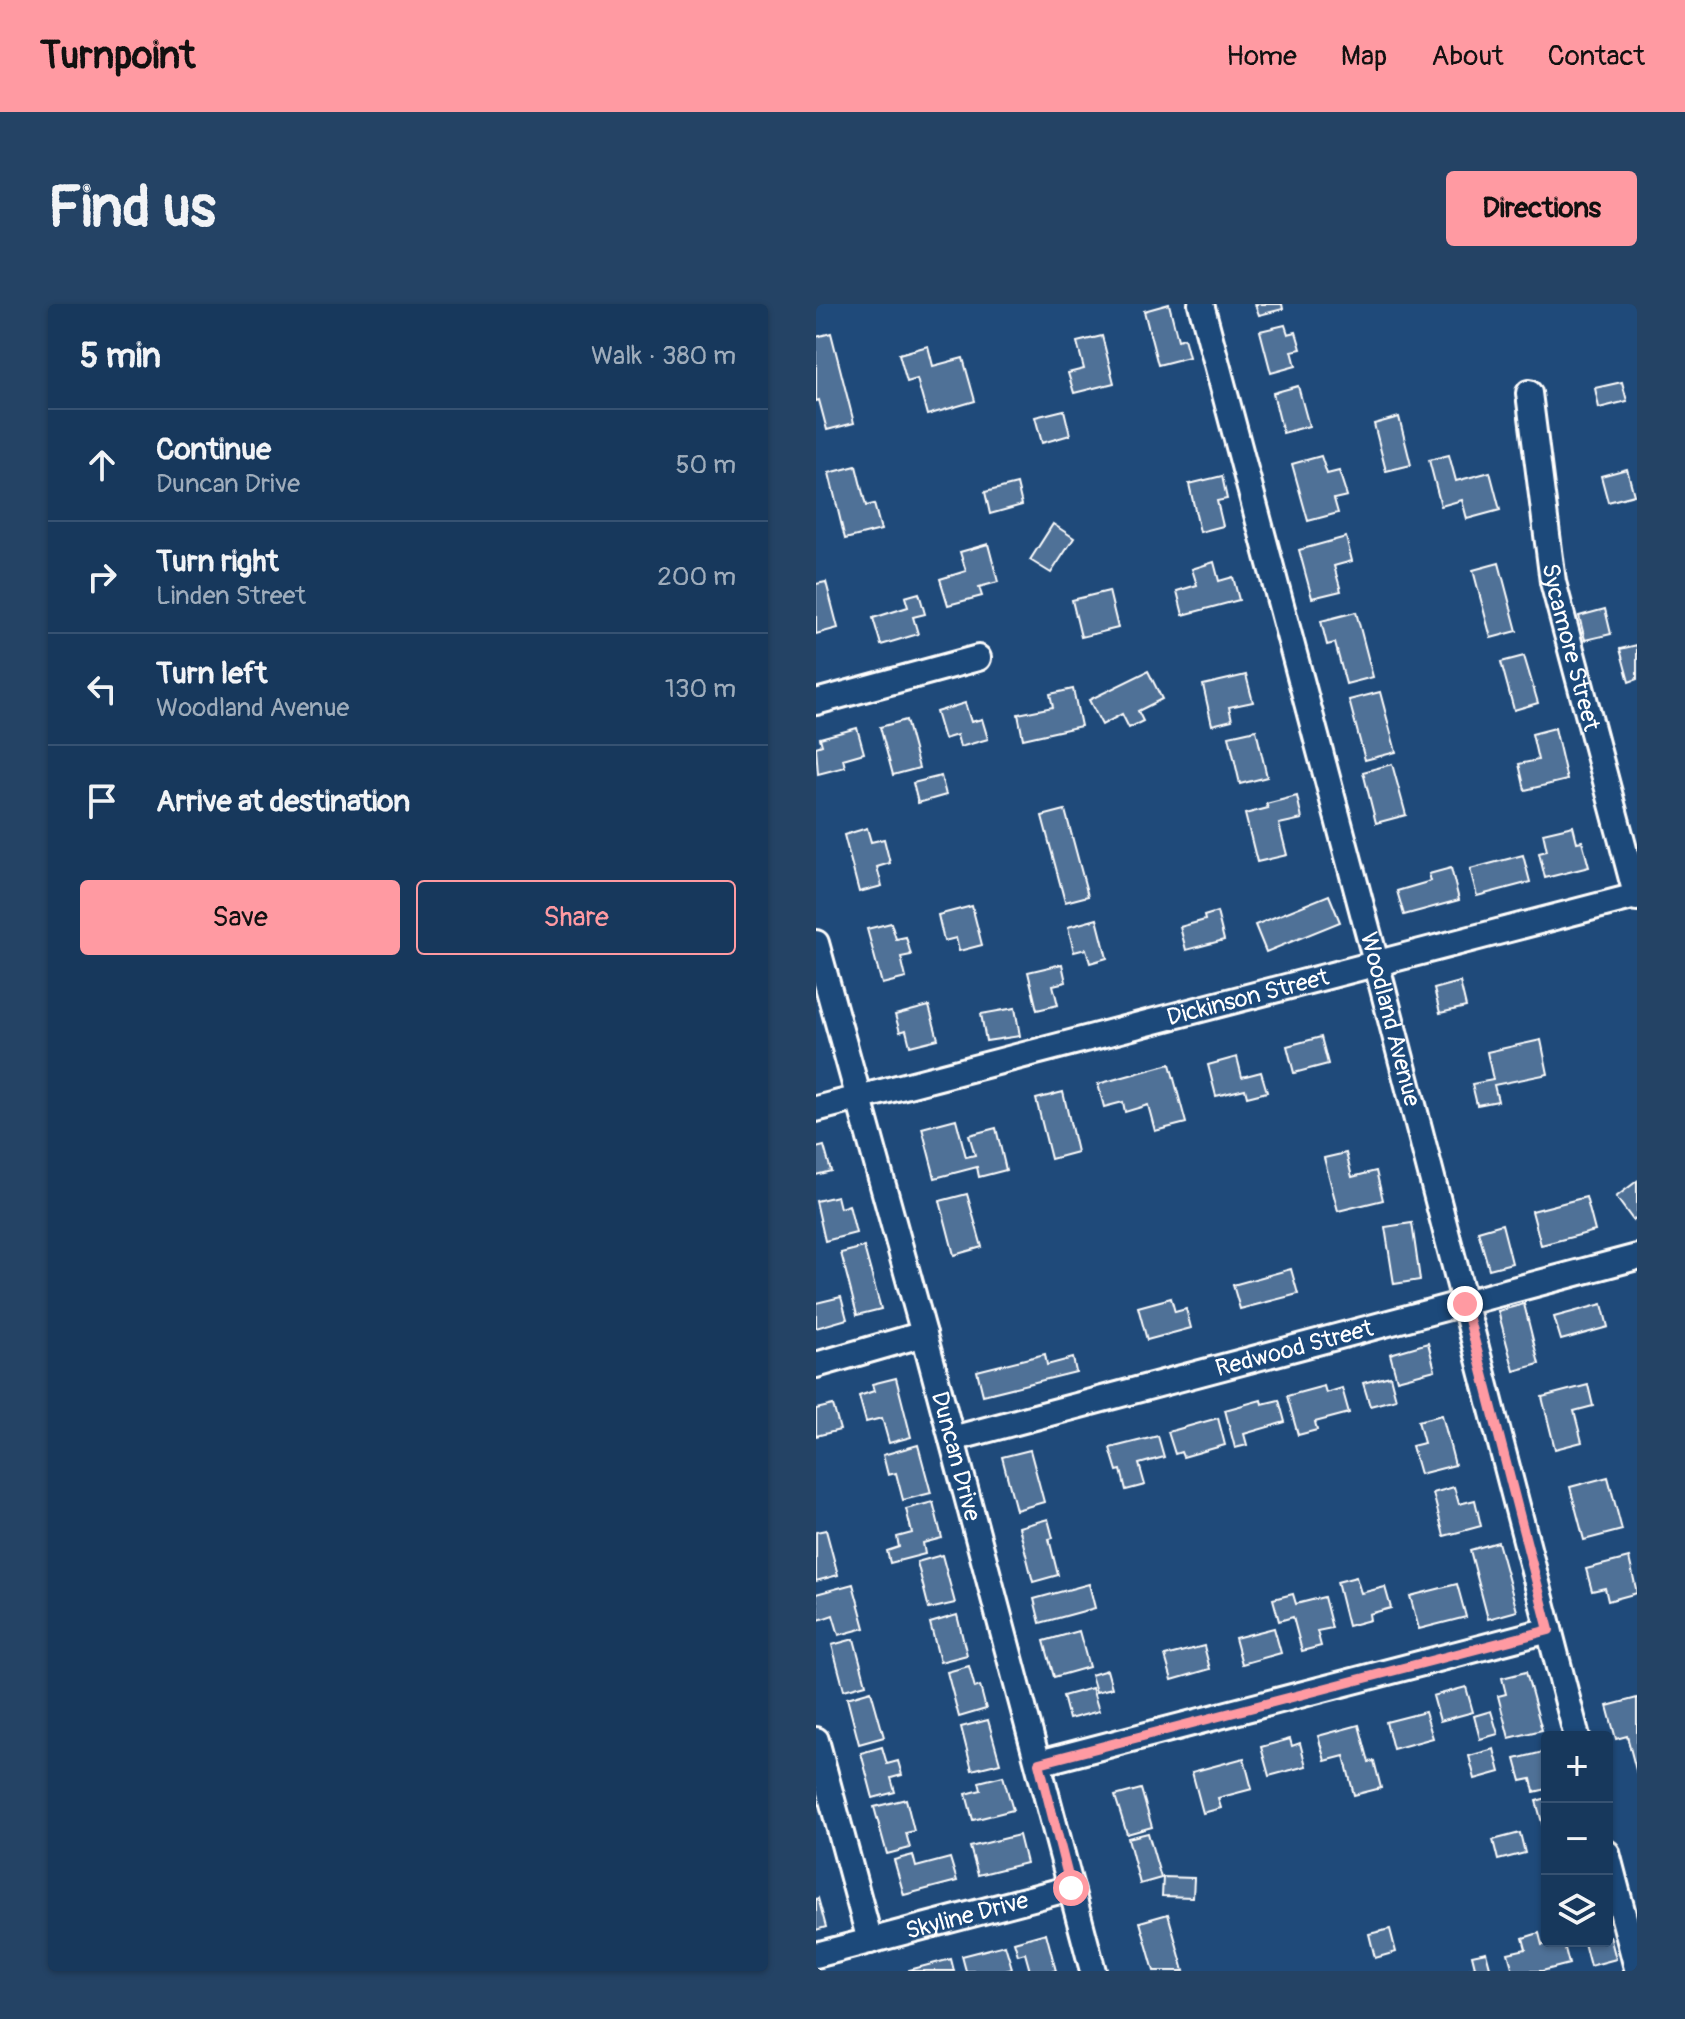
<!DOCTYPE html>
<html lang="en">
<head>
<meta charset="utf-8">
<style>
	body { margin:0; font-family:Pangolin,sans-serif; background:#244365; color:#f1f3f6 }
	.controls { position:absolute; right:24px; bottom:24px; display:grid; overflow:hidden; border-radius:8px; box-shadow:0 2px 6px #0004 }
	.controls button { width:72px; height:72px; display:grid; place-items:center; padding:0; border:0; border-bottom:2px solid #365272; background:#17385c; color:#f1f3f6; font:40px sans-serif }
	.stop { position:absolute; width:24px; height:24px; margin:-18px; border:6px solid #ff9aa2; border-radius:50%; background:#fff }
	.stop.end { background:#ff9aa2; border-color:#fff; box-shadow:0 2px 8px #0008 }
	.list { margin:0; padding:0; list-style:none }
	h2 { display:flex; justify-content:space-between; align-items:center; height:104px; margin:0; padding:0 32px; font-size:34px }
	h2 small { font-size:26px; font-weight:400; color:#9eacbb }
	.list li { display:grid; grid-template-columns:52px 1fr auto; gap:24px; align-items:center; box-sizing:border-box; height:112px; padding:0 32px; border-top:2px solid #365272 }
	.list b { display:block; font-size:30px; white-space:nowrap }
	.list p { margin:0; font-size:26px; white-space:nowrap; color:#9eacbb }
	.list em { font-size:26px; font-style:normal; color:#9eacbb }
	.actions { display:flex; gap:16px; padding:24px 32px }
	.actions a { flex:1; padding:18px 0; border:2px solid #ff9aa2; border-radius:8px; text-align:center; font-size:28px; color:#ff9aa2 }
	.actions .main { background:#ff9aa2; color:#111 }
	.icon { flex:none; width:44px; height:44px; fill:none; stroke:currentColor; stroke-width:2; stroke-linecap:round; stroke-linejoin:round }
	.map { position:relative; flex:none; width:821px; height:1667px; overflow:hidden; border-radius:8px }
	header { display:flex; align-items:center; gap:48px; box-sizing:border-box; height:112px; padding:0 40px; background:#ff9aa2; color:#111 }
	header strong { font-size:38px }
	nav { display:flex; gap:44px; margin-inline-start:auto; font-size:28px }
	.intro { display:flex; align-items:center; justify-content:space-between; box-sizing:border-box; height:192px; padding:0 48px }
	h1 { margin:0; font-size:56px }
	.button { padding:20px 36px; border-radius:8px; background:#ff9aa2; color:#111; font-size:28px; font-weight:700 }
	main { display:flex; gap:48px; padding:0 48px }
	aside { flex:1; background:#17385c; border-radius:8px; box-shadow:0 2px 6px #0004 }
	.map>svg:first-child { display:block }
</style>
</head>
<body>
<header>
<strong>Turnpoint</strong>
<nav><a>Home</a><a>Map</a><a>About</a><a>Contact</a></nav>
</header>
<div class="intro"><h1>Find us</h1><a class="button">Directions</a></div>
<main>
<aside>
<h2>5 min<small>Walk · 380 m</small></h2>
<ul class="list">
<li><svg class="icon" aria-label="ahead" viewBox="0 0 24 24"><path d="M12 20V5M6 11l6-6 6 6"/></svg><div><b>Continue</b><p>Duncan Drive</p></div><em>50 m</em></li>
<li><svg class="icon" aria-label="right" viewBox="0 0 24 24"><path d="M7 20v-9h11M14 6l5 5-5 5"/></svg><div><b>Turn right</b><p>Linden Street</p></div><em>200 m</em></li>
<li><svg class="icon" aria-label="left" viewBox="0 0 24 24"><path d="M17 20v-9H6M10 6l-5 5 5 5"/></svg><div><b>Turn left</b><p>Woodland Avenue</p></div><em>130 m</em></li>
<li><svg class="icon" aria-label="arrive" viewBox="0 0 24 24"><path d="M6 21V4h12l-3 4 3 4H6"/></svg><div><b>Arrive at destination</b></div></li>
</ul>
<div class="actions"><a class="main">Save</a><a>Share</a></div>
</aside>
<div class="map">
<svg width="821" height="1667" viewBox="0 0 821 1667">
	<rect width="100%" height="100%" fill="#1f4a7a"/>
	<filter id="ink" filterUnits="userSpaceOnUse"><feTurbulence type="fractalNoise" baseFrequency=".0125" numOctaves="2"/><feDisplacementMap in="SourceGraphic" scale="16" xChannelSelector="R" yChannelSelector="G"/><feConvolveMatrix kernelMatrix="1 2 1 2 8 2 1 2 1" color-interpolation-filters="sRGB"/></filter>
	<g filter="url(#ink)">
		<g fill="#507197" stroke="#fff" stroke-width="2">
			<path d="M353,0L362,36L368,34L373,53L342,61L328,7Z"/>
			<path d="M439,0H466L467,5L443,11Z"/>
			<path d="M469,21L472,30L480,28L485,45L476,47L480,62L455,69L444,27Z"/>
			<path d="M15,29L38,119L11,126L3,96L0,97V33Z"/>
			<path d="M286,32L298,79L258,89L252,69L268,65L261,38Z"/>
			<path d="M112,42L117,62L147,54L159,97L111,111L101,75L91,78L83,50Z"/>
			<path d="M806,78L811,97L783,104L779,84Z"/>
			<path d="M482,82L493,122L467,129L457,89Z"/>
			<path d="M248,106L254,131L226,139L219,113Z"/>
			<path d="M583,113L595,161L570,167L558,120Z"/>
			<path d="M633,151L640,177L674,168L684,206L651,215L646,196L625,202L613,156Z"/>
			<path d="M505,152L511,170L523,167L531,192L518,195L522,209L492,217L476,160Z"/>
			<path d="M40,162L50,202L58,200L65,226L29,235L13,169Z"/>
			<path d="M811,165L818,191L792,198L785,172Z"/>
			<path d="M406,172L411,195L401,197L407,222L384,228L373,180Z"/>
			<path d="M201,180L206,201L174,210L169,188Z"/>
			<path d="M237,220L258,234L235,269L214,256Z"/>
			<path d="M530,233L536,257L518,262L525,287L496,294L483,246Z"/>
			<path d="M172,240L182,278L163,283L166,292L132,301L124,275L150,267L144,248Z"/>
			<path d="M398,258L403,277L417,273L423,296L367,311L361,287L381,281L376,265Z"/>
			<path d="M683,259L701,327L675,334L657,266Z"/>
			<path d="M10,278L22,324L0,330V280Z"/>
			<path d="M293,287L302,324L265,333L256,296Z"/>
			<path d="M103,289L109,310L97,313L102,330L65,341L57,314L92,303L89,293Z"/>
			<path d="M789,305L795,330L769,336L763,312Z"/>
			<path d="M540,308L557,373L530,380L519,339L511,341L505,317Z"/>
			<path d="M821,341V375L813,378L804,345Z"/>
			<path d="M708,352L722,399L698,406L685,358Z"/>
			<path d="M332,367L346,395L322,407L327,417L313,424L306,410L286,421L273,396Z"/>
			<path d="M430,371L437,398L413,403L416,416L396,421L387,381Z"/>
			<path d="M257,385L265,422L207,435L202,410L237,403L234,390Z"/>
			<path d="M564,388L580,448L549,456L533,396Z"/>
			<path d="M149,399L155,418L166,415L172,435L144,443L141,431L128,435L120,408Z"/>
			<path d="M90,416L103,464L77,471L64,423Z"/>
			<path d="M41,424L48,449L27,455L29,463L2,470L0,443L6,441L4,434Z"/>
			<path d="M739,424L751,476L709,486L703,460L722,456L716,430Z"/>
			<path d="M440,426L451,473L424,480L413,432Z"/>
			<path d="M576,460L590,511L560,519L547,468Z"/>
			<path d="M125,472L130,491L102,499L97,479Z"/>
			<path d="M481,492L486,515L463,520L471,551L441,558L429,510L452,504L450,500Z"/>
			<path d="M249,506L272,592L249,598L226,512Z"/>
			<path d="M757,522L761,538L766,537L773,563L729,574L723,549L731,547L727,529Z"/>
			<path d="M51,524L55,538L68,535L74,559L61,563L66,582L43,588L28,531Z"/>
			<path d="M707,551L714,578L661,592L654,565Z"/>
			<path d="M635,564L643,596L588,611L581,587L615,577L613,570Z"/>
			<path d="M513,591L524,618L450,648L439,621Z"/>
			<path d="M156,602L166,641L143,647L140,634L128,637L122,611Z"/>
			<path d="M401,608L408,636L370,646L364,623L389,616L388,612Z"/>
			<path d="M281,615L291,654L274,659L270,645L258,648L252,623Z"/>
			<path d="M75,619L80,635L90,633L95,651L85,653L90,674L66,680L51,625Z"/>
			<path d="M246,660L250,678L237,681L242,701L221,706L212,668Z"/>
			<path d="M644,678L650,703L624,709L618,685Z"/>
			<path d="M113,702L122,735L94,742L90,726L84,728L79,711Z"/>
			<path d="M199,704L204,732L170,737L165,710Z"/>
			<path d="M505,733L512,760L478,769L471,742Z"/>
			<path d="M725,736L732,770L678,781L682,797L661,801L656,780L677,776L671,748Z"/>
			<path d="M421,753L426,773L445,768L451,788L431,793L429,785L400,792L392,761Z"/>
			<path d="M354,760L370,819L339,827L332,801L309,808L307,798L288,803L282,780Z"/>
			<path d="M247,788L261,848L235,855L220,795Z"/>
			<path d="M140,815L150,853L159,851L153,831L180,824L190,866L163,873L161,863L119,874L106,824Z"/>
			<path d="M8,842L15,867L0,871V844Z"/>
			<path d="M530,849L536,873L560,867L567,896L522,907L508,854Z"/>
			<path d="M821,877V913L817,916L800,893Z"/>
			<path d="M151,890L166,943L138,951L124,897Z"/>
			<path d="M21,892L24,904L33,901L40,929L9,937L0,897Z"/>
			<path d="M770,893L779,927L725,941L716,907Z"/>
			<path d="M596,919L604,976L578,980L569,923Z"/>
			<path d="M686,920L696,959L673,965L662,927Z"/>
			<path d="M48,943L65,1005L41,1011L25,949Z"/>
			<path d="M475,965L482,990L424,1005L417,981Z"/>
			<path d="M25,993L31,1015L0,1024V999Z"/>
			<path d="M355,994L359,1008L370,1005L375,1024L331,1036L322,1003Z"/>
			<path d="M708,1000L723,1060L698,1067L682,1007Z"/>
			<path d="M786,1000L792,1023L745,1036L738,1013Z"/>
			<path d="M612,1039L619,1066L581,1076L574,1050Z"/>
			<path d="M229,1050L231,1061L257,1054L260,1068L167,1091L161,1067Z"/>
			<path d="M574,1072L580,1095L554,1102L547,1079Z"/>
			<path d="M80,1074L95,1133L73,1139L66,1114L50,1118L43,1092L58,1087L56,1080Z"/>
			<path d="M772,1081L777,1102L758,1107L766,1138L739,1145L726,1093Z"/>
			<path d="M508,1082L510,1089L526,1084L533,1109L499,1118L501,1126L482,1131L471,1092Z"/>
			<path d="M445,1096L446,1100L463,1096L469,1118L428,1130L431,1141L419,1144L409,1106Z"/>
			<path d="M17,1101L24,1126L0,1132V1105Z"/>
			<path d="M626,1111L639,1161L604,1170L596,1142L608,1139L602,1117Z"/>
			<path d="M402,1114L409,1141L367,1153L365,1148L359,1150L352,1128Z"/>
			<path d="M342,1132L348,1153L323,1160L329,1181L310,1186L305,1166L301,1167L294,1144Z"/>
			<path d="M102,1141L115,1189L87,1196L80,1169L72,1171L67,1151Z"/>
			<path d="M214,1146L228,1198L200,1206L186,1153Z"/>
			<path d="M792,1173L806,1226L768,1236L754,1183Z"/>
			<path d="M638,1183L643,1200L659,1196L665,1222L628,1232L617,1189Z"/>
			<path d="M117,1198L126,1234L107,1239L109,1250L74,1259L71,1247L83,1243L81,1233L96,1229L90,1205Z"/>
			<path d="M232,1215L237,1234L233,1235L242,1271L217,1278L203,1223Z"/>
			<path d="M10,1226L22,1271L0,1277V1228Z"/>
			<path d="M682,1238L701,1307L672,1315L654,1246Z"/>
			<path d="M126,1251L139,1299L113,1305L101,1258Z"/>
			<path d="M813,1254L821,1289L792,1297L789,1284L776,1287L770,1265Z"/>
			<path d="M540,1273L545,1289L569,1283L575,1304L553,1310L554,1316L532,1322L521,1278Z"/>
			<path d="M37,1280L49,1324L23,1331L17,1311L3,1316L0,1290Z"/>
			<path d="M273,1280L279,1304L224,1319L218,1295Z"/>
			<path d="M641,1280L650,1313L603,1325L594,1292Z"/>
			<path d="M477,1290L480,1300L508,1293L516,1324L501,1327L505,1342L486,1347L477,1313L463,1317L457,1295Z"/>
			<path d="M141,1311L151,1351L124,1358L114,1319Z"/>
			<path d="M458,1324L465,1349L426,1360L419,1334Z"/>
			<path d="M263,1327L273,1363L238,1373L228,1337Z"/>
			<path d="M38,1335L50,1380L28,1386L16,1341Z"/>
			<path d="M388,1342L394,1365L356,1376L349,1352Z"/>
			<path d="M153,1362L159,1384L164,1382L170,1405L143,1413L131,1368Z"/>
			<path d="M291,1366L296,1384L280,1388L275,1371Z"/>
			<path d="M710,1368L726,1426L693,1434L682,1392L690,1390L686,1374Z"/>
			<path d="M650,1383L657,1408L624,1417L617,1392Z"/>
			<path d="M276,1384L283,1407L253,1415L247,1392Z"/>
			<path d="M55,1387L68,1433L43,1440L31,1394Z"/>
			<path d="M821,1394V1470L811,1432L800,1435L791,1402Z"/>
			<path d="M675,1407L682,1430L664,1435L658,1412Z"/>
			<path d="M609,1408L617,1434L577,1445L570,1418Z"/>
			<path d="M172,1416L184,1459L156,1466L145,1423Z"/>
			<path d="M543,1421L553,1458L558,1457L565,1484L538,1491L528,1452L509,1457L502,1432Z"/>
			<path d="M474,1435L476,1442L484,1439L490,1462L453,1472L445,1443Z"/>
			<path d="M66,1443L71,1460L82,1457L86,1471L75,1474L79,1488L57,1494L45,1449Z"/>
			<path d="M678,1445L684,1468L659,1475L653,1452Z"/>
			<path d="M731,1447V1485L718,1488L715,1475L705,1477L699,1455Z"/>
			<path d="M428,1454L436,1485L402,1494L405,1504L387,1509L376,1468Z"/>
			<path d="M187,1472L197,1506L157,1516L150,1490L165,1486L163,1478Z"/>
			<path d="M325,1485L336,1523L311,1530L299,1492Z"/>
			<path d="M731,1494V1533H730L720,1497Z"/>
			<path d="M90,1495L98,1527L90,1529L94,1544L71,1550L58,1503Z"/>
			<path d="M332,1529L345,1574L324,1580L312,1534Z"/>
			<path d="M704,1529L709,1549L682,1556L677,1536Z"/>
			<path d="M203,1531L210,1559L162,1571L154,1543Z"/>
			<path d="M97,1551L100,1563L134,1554L141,1577L88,1591L78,1556Z"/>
			<path d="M347,1573L378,1574L377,1593L346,1592Z"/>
			<path d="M2,1594L10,1623L0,1626V1595Z"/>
			<path d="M352,1610L368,1667H338L324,1618Z"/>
			<path d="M574,1625L580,1648L559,1654L553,1630Z"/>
			<path d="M230,1629L240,1667H214L209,1649L202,1651L198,1638Z"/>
			<path d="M723,1629L726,1641L747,1637L753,1660L726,1667H697L692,1649L710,1645L707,1634Z"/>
			<path d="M791,1632H794L800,1655L774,1662L768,1639L791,1637Z"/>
			<path d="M189,1641L196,1664L186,1667H150L146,1652Z"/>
			<path d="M670,1648L675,1667H647L659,1663L656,1651Z"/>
			<path d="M135,1655L138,1667H93V1666Z"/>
		</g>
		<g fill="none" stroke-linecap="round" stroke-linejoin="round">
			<defs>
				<g id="minor">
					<path id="s1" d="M385,0L560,658L761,1433"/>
					<path id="s2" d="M713,89L737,278L821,594"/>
					<path d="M0,398L162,354"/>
					<path id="s3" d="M0,639L108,1030L277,1667"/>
					<path id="s4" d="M0,805L820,592"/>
					<path d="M0,1061L108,1030"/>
					<path id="s5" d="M136,1135L821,953"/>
					<path d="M0,1436L54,1637"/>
					<path d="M223,1459L733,1326"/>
					<path d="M791,1549L821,1664"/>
					<path id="s6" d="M0,1651L255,1584"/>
				</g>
			</defs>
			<use href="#minor" stroke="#fff" stroke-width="30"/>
			<use href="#minor" stroke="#1f4a7a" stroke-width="24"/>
		</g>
	</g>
	<g fill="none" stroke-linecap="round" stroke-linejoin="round" filter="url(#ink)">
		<path stroke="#ff9aa2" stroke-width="10" d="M255,1584L223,1459L733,1326L649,1000"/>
	</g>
	<g text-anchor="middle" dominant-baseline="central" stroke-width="7" stroke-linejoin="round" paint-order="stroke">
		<g font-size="24" fill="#fff" stroke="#1f4a7a">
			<text stroke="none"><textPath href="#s2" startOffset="258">Sycamore Street</textPath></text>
			<text stroke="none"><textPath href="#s4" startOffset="446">Dickinson Street</textPath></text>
			<text stroke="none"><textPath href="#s1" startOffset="740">Woodland Avenue</textPath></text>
			<text stroke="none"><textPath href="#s5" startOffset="354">Redwood Street</textPath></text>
			<text stroke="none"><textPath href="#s3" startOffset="532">Duncan Drive</textPath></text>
			<text stroke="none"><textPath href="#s6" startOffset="156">Skyline Drive</textPath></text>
		</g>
	</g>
</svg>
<div class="controls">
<button>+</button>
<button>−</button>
<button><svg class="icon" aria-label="layers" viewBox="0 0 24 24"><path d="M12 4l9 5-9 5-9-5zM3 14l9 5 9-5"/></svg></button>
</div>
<div class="stop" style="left:255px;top:1584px"></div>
<div class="stop end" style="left:649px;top:1000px"></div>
</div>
</main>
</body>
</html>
